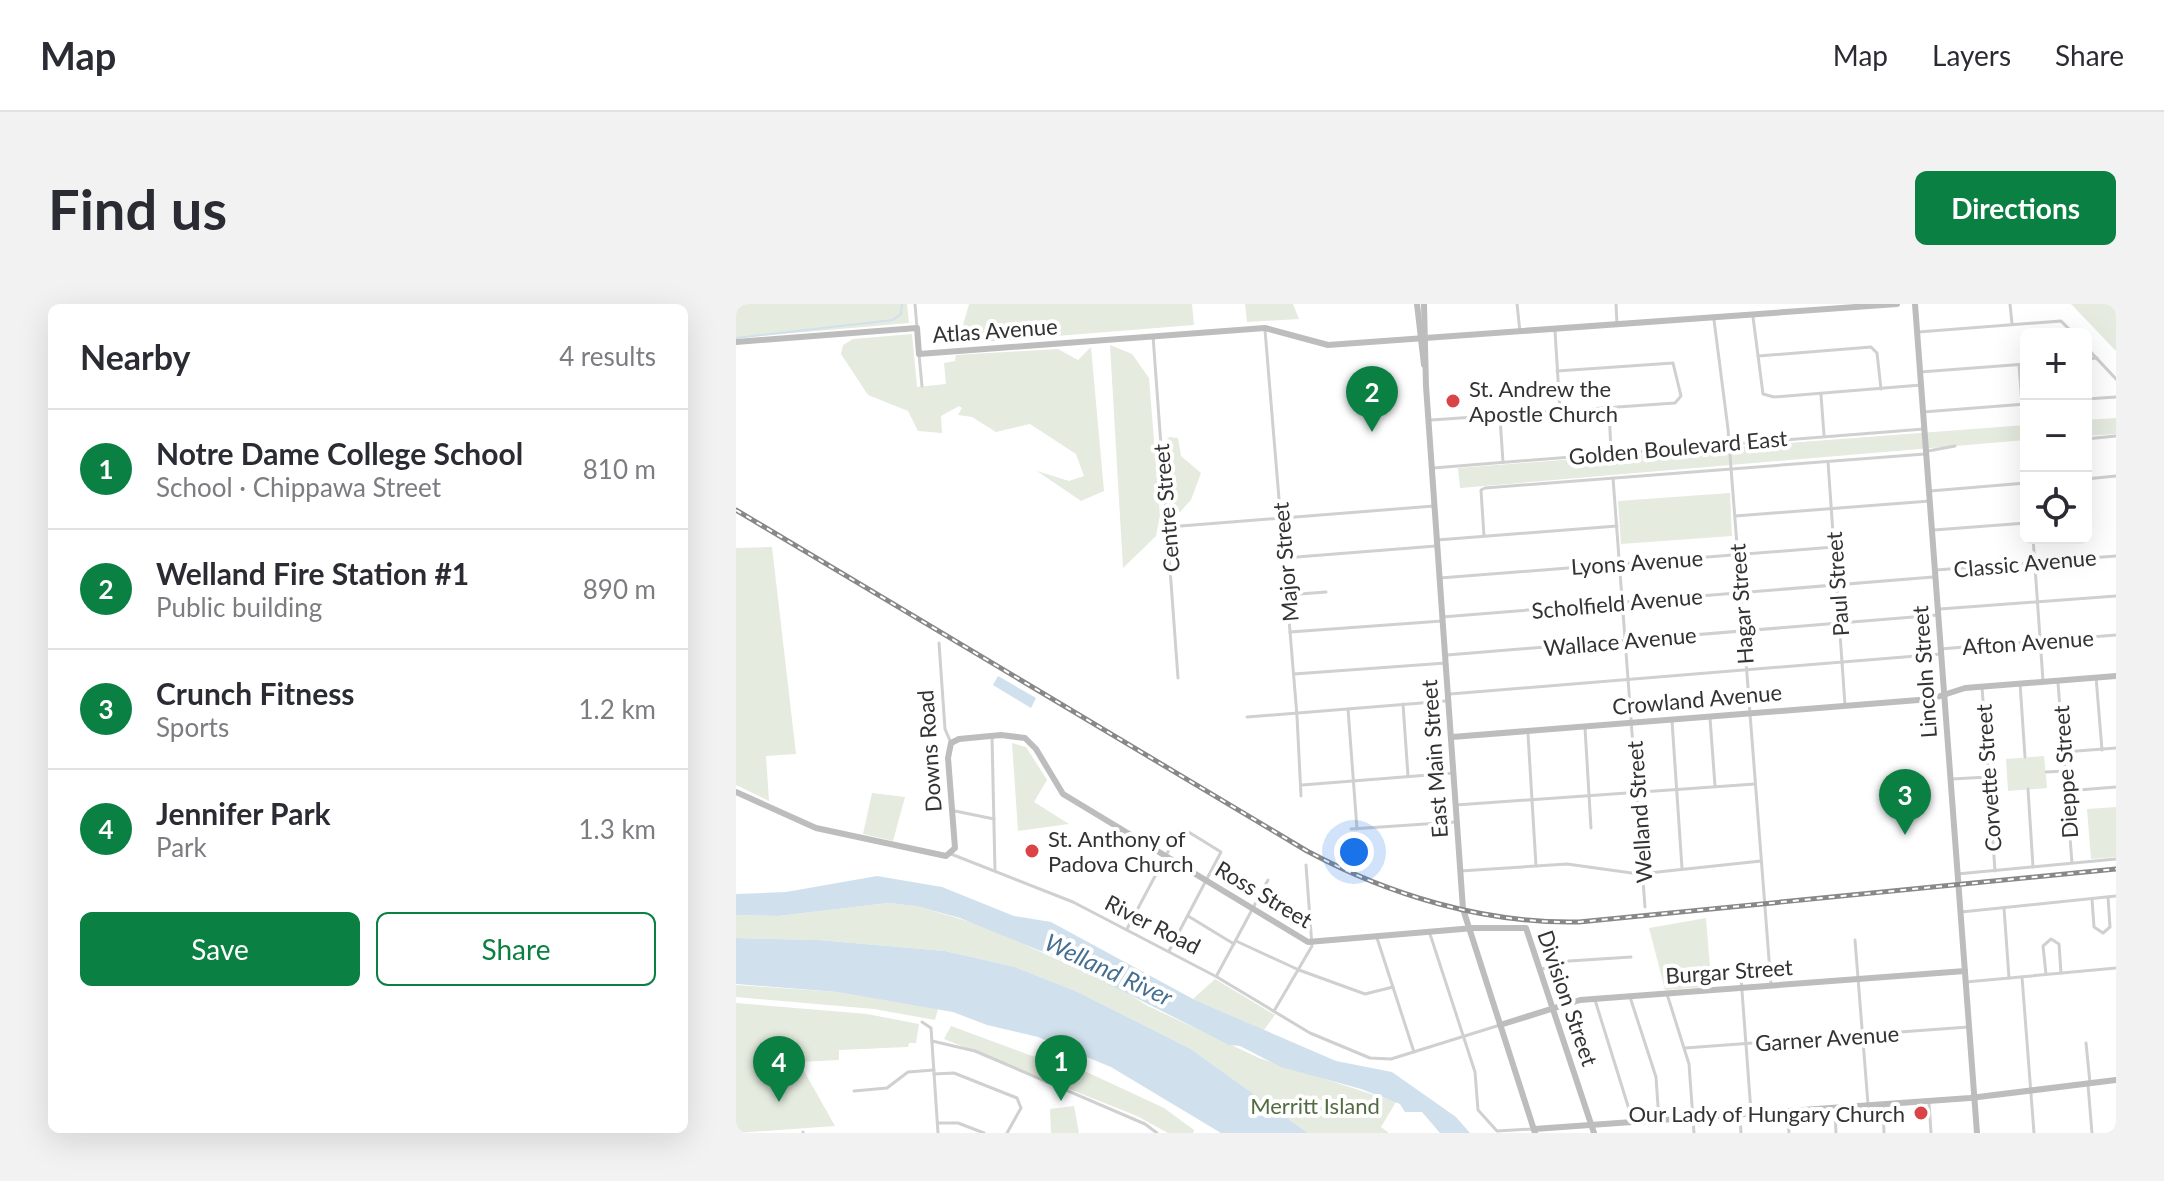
<!DOCTYPE html>
<html lang="en">
<head>
<meta charset="utf-8">
<style>
	body { margin:0; font-family:Lato,sans-serif; background:#f2f2f3; color:#2b2b33 }
	.controls { position:absolute; right:24px; top:24px; display:grid; overflow:hidden; border-radius:12px; box-shadow:0 8px 32px #0002 }
	.controls button { width:72px; height:72px; display:grid; place-items:center; padding:0; border:0; border-bottom:2px solid #e1e1e2; background:#fff; color:#2b2b33; font:40px sans-serif }
	.you { position:absolute; left:618px; top:548px; width:28px; height:28px; margin:-20px; border:6px solid #fff; border-radius:50%; background:#1a73e8; box-shadow:0 0 0 12px #1a73e833 }
	.badge { display:grid; place-items:center; width:52px; height:52px; border-radius:50%; background:#0b8043; color:#fff; font-size:26px; font-weight:700 }
	.pin { position:absolute; translate:-50% -66px; filter:drop-shadow(0 2px 4px #0008) }
	.pin::after { content:''; position:absolute; top:42px; width:28px; height:24px; background:inherit; clip-path:polygon(0 0,100% 0,50% 100%) }
	.list { margin:0; padding:0; list-style:none }
	h2 { display:flex; justify-content:space-between; align-items:center; height:104px; margin:0; padding:0 32px; font-size:34px }
	h2 small { font-size:26px; font-weight:400; color:#7c7c81 }
	.list li { display:grid; grid-template-columns:52px 1fr auto; gap:24px; align-items:center; box-sizing:border-box; height:120px; padding:0 32px; border-top:2px solid #e1e1e2 }
	.list b { display:block; font-size:30px; white-space:nowrap }
	.list p { margin:0; font-size:26px; white-space:nowrap; color:#7c7c81 }
	.list em { font-size:26px; font-style:normal; color:#7c7c81 }
	.actions { display:flex; gap:16px; padding:24px 32px }
	.actions a { flex:1; padding:18px 0; border:2px solid #0b8043; border-radius:12px; text-align:center; font-size:28px; color:#0b8043 }
	.actions .main { background:#0b8043; color:#fff }
	.icon { flex:none; width:44px; height:44px; fill:none; stroke:currentColor; stroke-width:2; stroke-linecap:round; stroke-linejoin:round }
	.map { position:relative; flex:none; width:1380px; height:829px; overflow:hidden; border-radius:12px }
	header { display:flex; align-items:center; gap:48px; box-sizing:border-box; height:112px; padding:0 40px; background:#fff; border-bottom:2px solid #e1e1e2 }
	header strong { font-size:38px }
	nav { display:flex; gap:44px; margin-inline-start:auto; font-size:28px }
	.intro { display:flex; align-items:center; justify-content:space-between; box-sizing:border-box; height:192px; padding:0 48px }
	h1 { margin:0; font-size:56px }
	.button { padding:20px 36px; border-radius:12px; background:#0b8043; color:#fff; font-size:28px; font-weight:700 }
	main { display:flex; gap:48px; padding:0 48px }
	aside { flex:1; background:#fff; border-radius:12px; box-shadow:0 8px 32px #0002 }
	.map>svg:first-child { display:block }
</style>
</head>
<body>
<header>
<strong>Map</strong>
<nav><a>Map</a><a>Layers</a><a>Share</a></nav>
</header>
<div class="intro"><h1>Find us</h1><a class="button">Directions</a></div>
<main>
<aside>
<h2>Nearby<small>4 results</small></h2>
<ul class="list">
<li><span class="badge">1</span><div><b>Notre Dame College School</b><p>School · Chippawa Street</p></div><em>810 m</em></li>
<li><span class="badge">2</span><div><b>Welland Fire Station #1</b><p>Public building</p></div><em>890 m</em></li>
<li><span class="badge">3</span><div><b>Crunch Fitness</b><p>Sports</p></div><em>1.2 km</em></li>
<li><span class="badge">4</span><div><b>Jennifer Park</b><p>Park</p></div><em>1.3 km</em></li>
</ul>
<div class="actions"><a class="main">Save</a><a>Share</a></div>
</aside>
<div class="map">
<svg width="1380" height="829" viewBox="0 0 1380 829">
	<rect width="100%" height="100%" fill="#fff"/>
	<g fill="#e5ebdf">
		<path d="M0,0H171L173,19L0,34Z"/>
		<path d="M233,0H456L458,21L235,39L226,25Z"/>
		<path d="M509,0H557L563,15L511,18Z"/>
		<path d="M1335,0H1380V47Z"/>
		<path d="M176,30L181,83L210,80L208,59L219,57L220,51L322,45L342,56L355,43L368,187L345,197L301,167L333,177L348,172L340,150L294,120L260,128L236,113L222,111L226,104L223,102L205,112L206,129L182,127L172,107L132,91L105,50L107,41L117,35Z"/>
		<path d="M374,41L396,50L413,74L424,211L420,232L387,264Z"/>
		<path d="M1380,114V130L1350,132V116Z"/>
		<path d="M1290,121V136L724,184L722,164Z"/>
		<path d="M433,133L442,134L445,152L465,169L455,196L443,209H434L428,140Z"/>
		<path d="M994,189L996,232L885,240L882,197Z"/>
		<path d="M36,243L60,450L30,452L33,497L0,481V244Z"/>
		<path d="M276,439L290,443L311,476L298,498L333,520L282,527Z"/>
		<path d="M1308,452L1311,484L1272,487L1270,455Z"/>
		<path d="M136,489L169,493L157,537L127,530Z"/>
		<path d="M1380,503V553L1355,555L1351,505Z"/>
		<path d="M152,599L180,602L245,621L374,679L412,702L523,754L660,798L645,823L653,829H572L455,745L342,688L279,663L209,647L83,636L0,634V611L42,612Z"/>
		<path d="M970,614L974,663L969,664L970,683L929,686L913,624Z"/>
		<path d="M479,675L539,711L528,726L457,695Z"/>
		<path d="M0,681L101,688L202,705L199,716L138,705L0,693Z"/>
		<path d="M0,699L131,710L183,720L180,739H173L172,743L103,746V756L63,758L99,822L0,829Z"/>
		<path d="M215,722L296,752L327,757L428,804L458,826L457,829H432L401,812L208,735Z"/>
		<path d="M338,802L343,829H315L314,805Z"/>
	</g>
	<g fill="#d0e0ec">
		<path d="M262,372L300,394L295,404L257,381Z"/>
		<path d="M141,572L206,583L278,612L315,618L457,695L600,757L656,768L720,813L734,829H704L686,808H669L664,800L625,785L545,763L504,742L493,741L317,652L224,614L180,602L152,599L42,612L0,611V590L50,588Z"/>
		<path d="M0,634L83,636L209,647L279,663L342,688L455,745L572,829H485L375,763L302,733L251,721L217,708L101,688L0,680Z"/>
	</g>
	<g fill="none" stroke-linecap="round" stroke-linejoin="round">
		<path stroke="#d0e0ec" stroke-width="2" d="M0,34L157,16L165,10L166,0"/>
		<g stroke="#d0d0d0" stroke-width="3">
			<path d="M179,0L181,24"/>
			<path d="M781,0L784,28"/>
			<path d="M880,0L881,20"/>
			<path d="M1274,0L1276,20"/>
			<path d="M1017,13L1027,90L1038,93L1185,81"/>
			<path d="M978,16L992,125L1035,681"/>
			<path d="M529,26L561,412L565,492"/>
			<path d="M819,27L824,107"/>
			<path d="M1182,28L1325,17L1338,30"/>
			<path d="M417,32L442,374"/>
			<path d="M1350,43L1380,75"/>
			<path d="M183,50L186,82"/>
			<path d="M1022,52L1135,43L1141,49L1145,85"/>
			<path d="M1350,55L1361,54"/>
			<path d="M1283,61L1286,100"/>
			<path d="M1184,68L1290,60"/>
			<path d="M1085,91L1088,131"/>
			<path d="M1350,95L1380,93"/>
			<path d="M873,104L875,148"/>
			<path d="M1187,108L1290,100"/>
			<path d="M764,114L767,158"/>
			<path d="M695,116L939,99L945,92L937,59L821,67"/>
			<path d="M1350,135L1380,132"/>
			<path d="M1290,143V152"/>
			<path d="M1192,147L1219,142"/>
			<path d="M1092,158L1109,401"/>
			<path d="M697,164L1188,125"/>
			<path d="M877,174L909,603"/>
			<path d="M1350,175L1380,172"/>
			<path d="M1194,187L1290,179"/>
			<path d="M999,212L1194,197"/>
			<path d="M432,223L698,202"/>
			<path d="M1198,226L1290,219"/>
			<path d="M748,232L745,186L749,184L1189,150"/>
			<path d="M1297,234L1307,377"/>
			<path d="M701,236L881,222"/>
			<path d="M548,254L700,242"/>
			<path d="M1200,266L1380,252"/>
			<path d="M704,274L1098,243"/>
			<path d="M551,291L590,288"/>
			<path d="M1204,305L1380,292"/>
			<path d="M706,313L1197,273"/>
			<path d="M554,328L706,317"/>
			<path d="M203,339L209,425L215,439"/>
			<path d="M1204,345L1380,331"/>
			<path d="M711,351L1202,311"/>
			<path d="M558,370L710,359"/>
			<path d="M1360,373L1366,446"/>
			<path d="M1284,379L1289,453"/>
			<path d="M1322,379L1336,559"/>
			<path d="M1246,383L1259,567"/>
			<path d="M714,390L1205,350"/>
			<path d="M667,400L672,472"/>
			<path d="M612,405L621,525"/>
			<path d="M511,413L710,397"/>
			<path d="M974,414L979,482"/>
			<path d="M936,417L946,564"/>
			<path d="M849,424L855,524"/>
			<path d="M792,430L800,562"/>
			<path d="M256,432L259,567"/>
			<path d="M1328,448L1380,444"/>
			<path d="M1310,468L1329,467"/>
			<path d="M1216,475L1252,473"/>
			<path d="M566,481L718,469"/>
			<path d="M1292,485L1297,563"/>
			<path d="M1330,487L1380,483"/>
			<path d="M720,501L1019,480"/>
			<path d="M219,507L258,515"/>
			<path d="M615,525L719,518"/>
			<path d="M215,550L337,598L481,673L574,729L634,754L655,755L764,721"/>
			<path d="M724,567L831,560L903,570L1025,557"/>
			<path d="M1221,570L1380,555"/>
			<path d="M1356,595L1358,623L1367,629L1374,623L1372,593"/>
			<path d="M1268,604L1273,674"/>
			<path d="M1225,608L1380,592"/>
			<path d="M452,612L498,640"/>
			<path d="M391,625L443,527H451L485,548L433,647"/>
			<path d="M694,630L739,768L742,806L761,827L796,825"/>
			<path d="M641,634L678,748"/>
			<path d="M1119,636L1132,800"/>
			<path d="M500,637L563,666L629,690L657,683"/>
			<path d="M1004,660L1015,808"/>
			<path d="M806,665L833,657L895,653"/>
			<path d="M1310,670L1307,642L1315,635L1323,640L1325,669"/>
			<path d="M481,671L532,576"/>
			<path d="M1286,673L1298,829"/>
			<path d="M1230,678L1380,664"/>
			<path d="M931,690L953,760L958,829"/>
			<path d="M894,693L920,773L923,817"/>
			<path d="M859,696L897,818"/>
			<path d="M538,707L576,642L570,561"/>
			<path d="M186,718L195,724L202,829"/>
			<path d="M196,737L239,747L409,820L421,829"/>
			<path d="M1350,739L1354,779"/>
			<path d="M949,744L1232,723"/>
			<path d="M198,770L218,769L281,794L285,804L271,829"/>
			<path d="M1352,781L1356,829"/>
			<path d="M118,787L151,784L172,768L198,766"/>
			<path d="M1193,798L1195,829"/>
			<path d="M1147,801L1148,829"/>
			<path d="M1099,804L1100,829"/>
			<path d="M1052,808L1053,829"/>
			<path d="M1004,811L1005,829"/>
			<path d="M202,819H222L248,829"/>
			<path d="M67,828V829"/>
		</g>
		<g stroke="#bdbdbd" stroke-width="6">
			<path d="M681,0L688,61"/>
			<path d="M688,0L690,82L727,605L799,829"/>
			<path d="M1179,0L1241,829"/>
			<path d="M0,38L181,24L183,50L529,24L592,41L1161,0"/>
			<path d="M716,433L1195,395L1229,384L1380,372"/>
			<path d="M0,488L80,524L210,552L219,544L212,454L215,439L223,435L265,431L289,434L300,445L327,490L572,638L738,624H790L858,829"/>
			<path d="M764,721L844,696L1229,667"/>
			<path d="M798,825L1234,794L1380,776"/>
		</g>
		<defs>
			<path id="rail" d="M0,206L571,547C653,591 749,620 843,618L1380,565"/>
		</defs>
		<use href="#rail" stroke="#888" stroke-width="5"/>
		<use href="#rail" stroke="#fff" stroke-width="2" stroke-dasharray="6" stroke-linecap="butt"/>
	</g>
	<g fill="#da4447" stroke="#fff" stroke-width="3">
		<circle cx="717" cy="97" r="8"/>
		<circle cx="296" cy="547" r="8"/>
		<circle cx="1185" cy="809" r="8"/>
	</g>
	<g text-anchor="middle" dominant-baseline="central" stroke-width="8" stroke-linejoin="round" paint-order="stroke">
		<g font-size="22" fill="#333" stroke="#fff">
			<text transform="translate(259 26) rotate(-4)">Atlas Avenue</text>
			<text transform="translate(942 143) rotate(-5)">Golden Boulevard East</text>
			<text transform="translate(430 204) rotate(-95)">Centre Street</text>
			<text transform="translate(549 258) rotate(-95)">Major Street</text>
			<text transform="translate(901 258) rotate(-4)">Lyons Avenue</text>
			<text transform="translate(1289 259) rotate(-5)">Classic Avenue</text>
			<text transform="translate(1101 280) rotate(-94)">Paul Street</text>
			<text transform="translate(881 299) rotate(-5)">Scholfield Avenue</text>
			<text transform="translate(1005 300) rotate(-94)">Hagar Street</text>
			<text transform="translate(884 337) rotate(-5)">Wallace Avenue</text>
			<text transform="translate(1292 338) rotate(-4)">Afton Avenue</text>
			<text transform="translate(1188 368) rotate(-94)">Lincoln Street</text>
			<text transform="translate(961 395) rotate(-5)">Crowland Avenue</text>
			<text transform="translate(193 447) rotate(-94)">Downs Road</text>
			<text transform="translate(698 455) rotate(-94)">East Main Street</text>
			<text transform="translate(1329 468) rotate(-94)">Dieppe Street</text>
			<text transform="translate(1252 474) rotate(-94)">Corvette Street</text>
			<text transform="translate(903 508) rotate(-94)">Welland Street</text>
			<text transform="translate(528 590) rotate(31)">Ross Street</text>
			<text transform="translate(417 620) rotate(27)">River Road</text>
			<text transform="translate(993 667) rotate(-4)">Burgar Street</text>
			<text transform="translate(832 694) rotate(71)">Division Street</text>
			<text transform="translate(1091 734) rotate(-4)">Garner Avenue</text>
		</g>
		<g font-size="22" fill="#333" stroke="#fff" text-anchor="start">
			<text x="733" y="84">St. Andrew the<tspan x="733" dy="25">Apostle Church</tspan></text>
			<text x="312" y="534">St. Anthony of<tspan x="312" dy="25">Padova Church</tspan></text>
			<text x="1169" y="809" text-anchor="end">Our Lady of Hungary Church</text>
		</g>
		<g font-size="22" fill="#536c42" stroke="#fff">
			<text x="579" y="801">Merritt Island</text>
		</g>
		<g font-size="24" font-style="italic" fill="#456f90" stroke="#fff">
			<text transform="translate(373 665) rotate(25)">Welland River</text>
		</g>
	</g>
</svg>
<div class="controls">
<button>+</button>
<button>−</button>
<button><svg class="icon" aria-label="locate" viewBox="0 0 24 24"><circle cx="12" cy="12" r="6"/><path d="M12 2v4M12 18v4M2 12h4M18 12h4"/></svg></button>
</div>
<div class="you"></div>
<div class="pin badge" style="left:325px;top:797px">1</div>
<div class="pin badge" style="left:636px;top:128px">2</div>
<div class="pin badge" style="left:1169px;top:531px">3</div>
<div class="pin badge" style="left:43px;top:798px">4</div>
</div>
</main>
</body>
</html>
